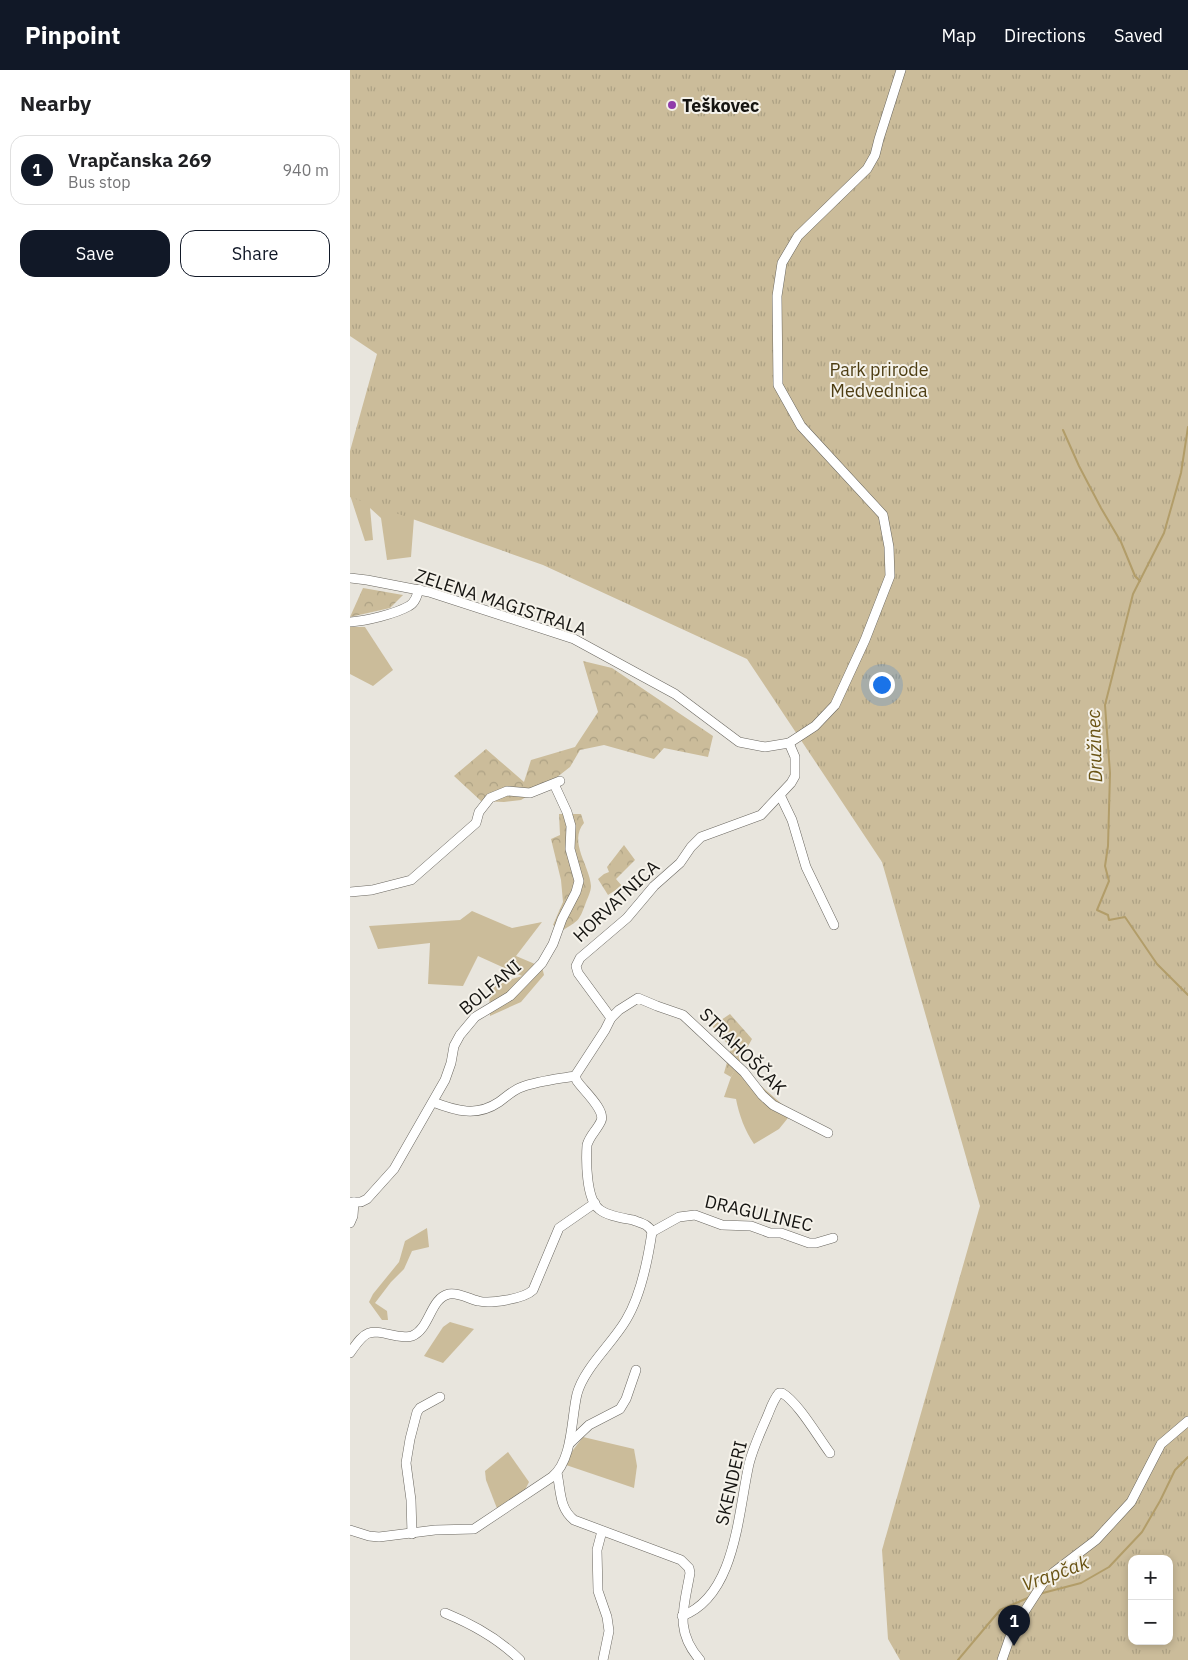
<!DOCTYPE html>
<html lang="en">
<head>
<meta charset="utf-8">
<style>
	body { margin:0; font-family:"IBM Plex Sans",sans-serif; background:#f6f6f6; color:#202124 }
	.controls { position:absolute; right:15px; bottom:15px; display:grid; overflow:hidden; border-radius:10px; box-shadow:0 2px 8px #0003 }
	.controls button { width:45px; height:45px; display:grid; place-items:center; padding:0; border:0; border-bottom:1px solid #e0e0e0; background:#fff; color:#202124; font:25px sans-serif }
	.you { position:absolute; left:531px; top:614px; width:18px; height:18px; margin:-12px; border:4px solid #fff; border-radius:50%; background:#1a73e8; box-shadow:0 0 0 8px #1a73e833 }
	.badge { display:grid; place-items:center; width:32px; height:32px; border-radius:50%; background:#111827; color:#fff; font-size:16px; font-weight:700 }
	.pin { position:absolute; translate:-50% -41px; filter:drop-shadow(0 1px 2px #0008) }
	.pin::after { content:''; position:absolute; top:26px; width:18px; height:15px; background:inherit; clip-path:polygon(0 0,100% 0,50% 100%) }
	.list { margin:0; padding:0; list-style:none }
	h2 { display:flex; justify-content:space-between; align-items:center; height:65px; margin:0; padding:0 20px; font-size:21px }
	h2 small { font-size:16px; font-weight:400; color:#757577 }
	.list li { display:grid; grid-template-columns:32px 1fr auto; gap:15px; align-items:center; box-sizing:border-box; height:70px; margin:0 10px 10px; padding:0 10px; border:1px solid #e0e0e0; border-radius:15px }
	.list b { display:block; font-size:19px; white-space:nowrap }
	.list p { margin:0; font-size:16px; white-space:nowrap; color:#757577 }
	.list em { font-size:16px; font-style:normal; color:#757577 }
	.actions { display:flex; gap:10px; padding:15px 20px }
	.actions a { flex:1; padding:11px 0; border:1px solid #111827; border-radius:15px; text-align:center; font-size:18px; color:#111827 }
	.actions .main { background:#111827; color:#fff }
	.map { position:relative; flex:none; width:838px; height:1590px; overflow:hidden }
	header { display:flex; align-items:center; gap:30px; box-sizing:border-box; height:70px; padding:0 25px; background:#111827; color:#fff }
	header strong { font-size:24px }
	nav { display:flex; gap:28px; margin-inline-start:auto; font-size:18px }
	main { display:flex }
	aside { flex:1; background:#fff }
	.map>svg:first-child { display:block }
</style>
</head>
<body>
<header>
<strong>Pinpoint</strong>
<nav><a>Map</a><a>Directions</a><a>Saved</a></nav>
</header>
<main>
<aside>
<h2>Nearby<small></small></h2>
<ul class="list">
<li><span class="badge">1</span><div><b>Vrapčanska 269</b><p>Bus stop</p></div><em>940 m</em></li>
</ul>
<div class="actions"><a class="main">Save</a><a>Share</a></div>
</aside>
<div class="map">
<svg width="838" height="1590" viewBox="0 0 838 1590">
	<defs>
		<pattern id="forest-crowns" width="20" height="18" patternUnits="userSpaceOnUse" patternTransform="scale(1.25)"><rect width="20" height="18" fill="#cbbc9a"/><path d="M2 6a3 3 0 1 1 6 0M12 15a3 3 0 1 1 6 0" fill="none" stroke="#ada184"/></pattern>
		<pattern id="park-tufts" width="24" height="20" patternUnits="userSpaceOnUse" patternTransform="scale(1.25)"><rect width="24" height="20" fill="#cbbc9a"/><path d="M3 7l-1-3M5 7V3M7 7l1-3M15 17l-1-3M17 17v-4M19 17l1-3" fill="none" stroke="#ada184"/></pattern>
	</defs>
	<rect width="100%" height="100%" fill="#e8e5dd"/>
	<g fill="#cbbc9a">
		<path d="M0,421L65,435L61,487L37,490L31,448L20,438L23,470L15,471L0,425Z"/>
		<path d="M0,557H15L43,600L23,616L0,604Z"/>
		<path d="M122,841L162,858L192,852L166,886L192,897L194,905L171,932L140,946L139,916L172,906L128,886L113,916L78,914L80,873L28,879L19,856L110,850Z"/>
		<path d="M387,995L442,1043L429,1059L404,1074C395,1061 389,1045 386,1029L374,1027L381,1007Z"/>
		<path d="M77,1158L79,1177L62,1181L54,1199L41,1212L25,1233L37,1241L38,1250H32L19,1232L23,1224L49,1192L55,1171Z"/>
		<path d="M100,1252L124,1259L93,1293L74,1286L93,1257Z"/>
		<path d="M233,1367L284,1379L287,1396L284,1418L216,1395L220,1384Z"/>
		<path d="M158,1382L179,1412L174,1422L148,1441L136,1410L135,1401Z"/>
	</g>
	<g fill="url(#forest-crowns)">
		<path d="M13,518L53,525L40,538L0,547Z"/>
		<path d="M233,591L262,598L363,666L358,687L314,678L304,689L254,675L230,680L220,697L202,711L171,730L154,732L131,731L104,706L136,679L174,712L181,690L225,677L248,642Z"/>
		<path d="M209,744H231L234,753C218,772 240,796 241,816C241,822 237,829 235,835C229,851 228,851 213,860L203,855L213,832L211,810L201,769L210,765Z"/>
		<path d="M274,775L285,790L266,809L272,816L258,825L248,809L254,804L259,802L257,797Z"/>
		<path d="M380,944L402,969L381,1007L374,1003L381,978L362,956Z"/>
	</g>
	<path fill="url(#park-tufts)" fill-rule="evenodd" d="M0,0H838V1590H550L538,1569L532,1480L630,1136L532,792L397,589L193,495L0,427V381L27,284L0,266ZM782,1489H819V1571H782Z"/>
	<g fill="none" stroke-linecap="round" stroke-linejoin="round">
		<g stroke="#b29d69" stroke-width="2">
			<path d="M838,357L831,403L814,463L783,524L755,635L760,703L758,776L755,796L759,811L747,840L758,845L759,850L775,847L807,894L838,925"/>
			<path d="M713,360L729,396L751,438L771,472L785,506L790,511"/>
			<path d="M689,1524L731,1513L759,1497L792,1462L810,1431L825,1400L838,1387"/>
			<path d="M608,1590L650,1540L680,1527"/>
		</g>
		<defs>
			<g id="minor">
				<path d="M0,508L17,510L79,522L224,569L325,624L389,672L415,677L439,673L465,656L485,635L515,570L540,506L539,477L533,445L451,356L428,315L427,226L432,193L448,166L517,99L525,85L529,69L551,0"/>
				<path d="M0,552C16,551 45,544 59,536C65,533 67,526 69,519"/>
				<path d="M430,725L442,750L456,797L484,855"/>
				<path d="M0,822L22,820L61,810L126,753L129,742L140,728L157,721L180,723L210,711"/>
				<path d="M261,948L228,903L226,896L230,888L277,848L304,816L330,793L341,777L351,767L411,745L441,713L445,706V687L439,673"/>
				<path d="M83,1032C106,1041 127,1047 149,1032C156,1027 163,1020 172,1017C188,1011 208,1009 225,1006"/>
				<path d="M0,1132H11L17,1129L44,1099L95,1010L101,993L104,976L110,965L125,947L160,926L192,893L203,874L212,849L226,822L229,811L220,779L221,756L217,742L204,714"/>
				<path d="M0,1153L3,1146L4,1132"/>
				<path d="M302,1162L329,1147L345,1145L372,1155L401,1156L420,1163H431L459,1173H466L483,1168"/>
				<path d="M0,1283C17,1258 19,1260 47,1266C52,1266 57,1268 62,1266C80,1259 80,1228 99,1224C108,1222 119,1229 128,1231C140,1234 174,1229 183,1220L209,1158L245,1133"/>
				<path d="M220,1373L239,1355L270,1339L276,1329L286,1300"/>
				<path d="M207,1403C211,1421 209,1438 224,1450L331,1490L339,1498L340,1503C334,1538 324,1560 350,1590"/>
				<path d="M0,1460L19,1466L29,1467L85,1460L124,1459L202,1407C223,1390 221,1349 227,1324C234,1298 262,1274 276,1250C290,1227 298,1189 302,1162C298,1154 291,1153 283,1150C273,1148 257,1146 249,1139C236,1129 236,1090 237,1075C240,1065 247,1060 251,1051C256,1040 233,1020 227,1011L225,1006L255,960L261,948L269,940L288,928L307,936L333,945L394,1002L412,1025L423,1035L478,1063"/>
				<path d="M252,1461L247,1480L248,1521L257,1547L259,1561L253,1590"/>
				<path d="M62,1464L61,1430L56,1393L60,1369L67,1342L70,1338L90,1327"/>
				<path d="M95,1543C122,1554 149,1569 170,1590"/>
				<path d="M332,1546C386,1526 388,1442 399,1394C403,1378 410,1363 417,1347C420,1340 423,1330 429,1323H432C448,1332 468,1367 480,1383"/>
				<path d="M652,1590L660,1567L669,1550L693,1513L704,1502L746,1470L781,1432L811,1374L838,1351"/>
			</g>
		</defs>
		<use href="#minor" stroke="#6a6760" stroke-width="10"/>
		<use href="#minor" stroke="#fff" stroke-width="9"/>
	</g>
	<circle fill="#903caa" stroke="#f5f2ea" stroke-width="2" cx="322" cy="35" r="5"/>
	<g text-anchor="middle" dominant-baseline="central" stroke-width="4" stroke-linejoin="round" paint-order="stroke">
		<g font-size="18" font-weight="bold" fill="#151411" stroke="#f5f2ea" text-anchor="start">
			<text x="332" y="35">Teškovec</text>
		</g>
		<g font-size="18" fill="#4e3e14" stroke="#f5f2ea">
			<text x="529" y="299">Park prirode<tspan x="529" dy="21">Medvednica</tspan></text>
		</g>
		<g font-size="18" fill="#151411" stroke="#f5f2ea">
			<text transform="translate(151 532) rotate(18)">ZELENA MAGISTRALA</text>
			<text transform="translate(266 831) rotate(-43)">HORVATNICA</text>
			<text transform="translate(140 917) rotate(-40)">BOLFANI</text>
			<text transform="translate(393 981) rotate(45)">STRAHOŠČAK</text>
			<text transform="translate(409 1143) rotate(13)">DRAGULINEC</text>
			<text transform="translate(381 1413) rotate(-77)">SKENDERI</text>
		</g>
		<g font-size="19" font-style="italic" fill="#695314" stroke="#f5f2ea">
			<text transform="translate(744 676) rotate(-92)">Družinec</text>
			<text transform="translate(705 1503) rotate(-20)">Vrapčak</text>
		</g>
	</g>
</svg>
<div class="controls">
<button>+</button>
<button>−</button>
</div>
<div class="you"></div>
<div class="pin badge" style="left:664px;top:1576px">1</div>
</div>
</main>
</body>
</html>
